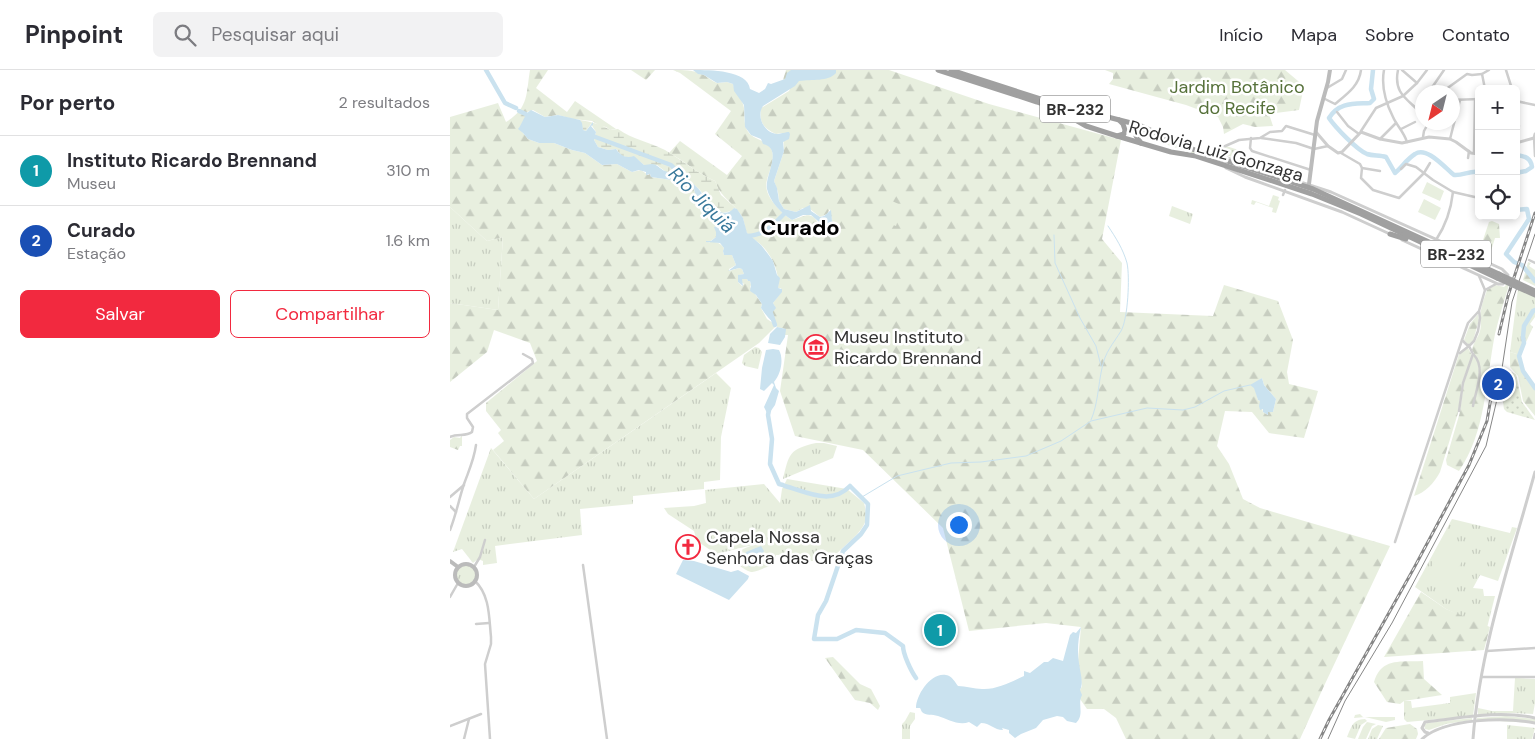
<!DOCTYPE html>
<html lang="pt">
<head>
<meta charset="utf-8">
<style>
	body { margin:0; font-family:"DM Sans",sans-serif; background:#f2f2f3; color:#2b2b33 }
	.controls { position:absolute; right:15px; top:15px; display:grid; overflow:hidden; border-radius:8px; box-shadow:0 2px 8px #0003 }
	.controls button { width:45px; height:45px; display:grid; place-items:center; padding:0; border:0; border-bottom:1px solid #e1e1e2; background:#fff; color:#2b2b33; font:25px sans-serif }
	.compass { position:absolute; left:965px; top:15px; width:45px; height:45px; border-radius:50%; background:#fff; box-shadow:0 2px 8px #0003; rotate:215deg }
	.you { position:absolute; left:508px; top:454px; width:18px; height:18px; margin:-12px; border:4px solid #fff; border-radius:50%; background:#1a73e8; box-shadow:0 0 0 8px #1a73e833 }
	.badge { display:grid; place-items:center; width:32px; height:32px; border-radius:50%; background:#f2293f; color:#fff; font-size:16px; font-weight:700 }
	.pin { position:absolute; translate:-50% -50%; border:2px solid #fff; box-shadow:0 1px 5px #0006 }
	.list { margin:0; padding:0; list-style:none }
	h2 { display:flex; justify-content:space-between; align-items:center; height:65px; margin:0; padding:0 20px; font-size:21px }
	h2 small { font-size:16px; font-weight:400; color:#7c7c81 }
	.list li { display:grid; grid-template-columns:32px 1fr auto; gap:15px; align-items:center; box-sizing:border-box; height:70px; padding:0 20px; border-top:1px solid #e1e1e2 }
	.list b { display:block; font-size:19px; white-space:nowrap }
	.list p { margin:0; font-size:16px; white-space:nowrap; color:#7c7c81 }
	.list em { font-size:16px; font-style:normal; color:#7c7c81 }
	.actions { display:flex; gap:10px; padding:15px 20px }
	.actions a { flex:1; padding:11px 0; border:1px solid #f2293f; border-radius:8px; text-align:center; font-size:18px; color:#f2293f }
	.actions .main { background:#f2293f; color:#fff }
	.icon { flex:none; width:28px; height:28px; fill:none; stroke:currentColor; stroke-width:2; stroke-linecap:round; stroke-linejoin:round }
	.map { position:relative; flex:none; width:1085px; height:669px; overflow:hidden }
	header { display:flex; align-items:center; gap:30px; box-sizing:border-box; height:70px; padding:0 25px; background:#fff; border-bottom:1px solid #e1e1e2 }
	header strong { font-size:24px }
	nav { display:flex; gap:28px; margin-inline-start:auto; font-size:18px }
	.search { width:350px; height:45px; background:#f2f2f3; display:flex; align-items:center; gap:12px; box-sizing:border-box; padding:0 18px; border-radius:8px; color:#7c7c81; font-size:19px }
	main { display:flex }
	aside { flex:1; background:#fff }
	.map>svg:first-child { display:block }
</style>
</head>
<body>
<header>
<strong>Pinpoint</strong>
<div class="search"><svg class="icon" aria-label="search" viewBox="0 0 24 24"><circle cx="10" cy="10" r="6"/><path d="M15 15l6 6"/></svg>Pesquisar aqui</div>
<nav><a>Início</a><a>Mapa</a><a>Sobre</a><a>Contato</a></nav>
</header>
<main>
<aside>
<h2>Por perto<small>2 resultados</small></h2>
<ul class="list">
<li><span class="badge" style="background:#0f9aa8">1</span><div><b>Instituto Ricardo Brennand</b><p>Museu</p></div><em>310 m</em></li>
<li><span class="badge" style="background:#1a4fb4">2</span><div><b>Curado</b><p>Estação</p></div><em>1.6 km</em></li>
</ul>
<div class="actions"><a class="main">Salvar</a><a>Compartilhar</a></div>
</aside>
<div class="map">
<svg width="1085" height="669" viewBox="0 0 1085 669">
	<defs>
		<pattern id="grass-tufts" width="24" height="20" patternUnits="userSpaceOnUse" patternTransform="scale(1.25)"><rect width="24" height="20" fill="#e8efdf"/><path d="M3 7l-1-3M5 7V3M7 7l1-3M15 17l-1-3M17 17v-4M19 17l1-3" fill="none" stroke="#c7cdc0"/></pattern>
		<pattern id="forest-firs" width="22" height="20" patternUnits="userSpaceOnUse" patternTransform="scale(1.25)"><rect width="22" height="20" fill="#e8efdf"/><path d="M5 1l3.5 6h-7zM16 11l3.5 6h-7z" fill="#c7cdc0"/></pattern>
		<pattern id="wetland-marsh" width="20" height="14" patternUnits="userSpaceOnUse" patternTransform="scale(1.25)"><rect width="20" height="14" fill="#e8efdf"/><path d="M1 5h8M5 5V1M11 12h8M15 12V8" fill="none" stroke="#c7cdc0"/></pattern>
		<pattern id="park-dots" width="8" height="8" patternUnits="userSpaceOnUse" patternTransform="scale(1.25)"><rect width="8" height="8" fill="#e8efdf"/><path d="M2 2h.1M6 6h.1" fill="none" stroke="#c7cdc0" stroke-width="1.8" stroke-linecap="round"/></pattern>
	</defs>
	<rect width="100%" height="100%" fill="#fff"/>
	<g fill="url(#grass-tufts)">
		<path d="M692,61L700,62L755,85H748L688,65Z"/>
		<path d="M776,76L795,82L792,90L775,85L774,77Z"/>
		<path d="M823,125L829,127L828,130L830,131L826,143L822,142L823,138L806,132L804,135L801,134L802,130L819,136Z"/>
		<path d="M722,136L743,144L740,154L719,146Z"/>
		<path d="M0,137L37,171L53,167L48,240L0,233Z"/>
		<path d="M1068,219L1085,226V247L1080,254L1083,257L1070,285L1060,282Z"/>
		<path d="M305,277L309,278L312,282L308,299L295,296L292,293L294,285Z"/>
		<path d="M266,303L281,318L271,367L270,410L254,412V419L183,426V434L130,439L132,465L45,476L47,493L33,495V491L28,489L23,493L12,479L3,482L41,378L84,429Z"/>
		<path d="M366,373H374L387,376L383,388L333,409C339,384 339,379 366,373Z"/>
		<path d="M337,409L397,419L414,433C415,437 417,444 416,449C412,465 393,475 383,488L355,492V485H326C326,488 326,491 324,493C323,495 303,503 301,502C297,501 293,498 290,496V482L293,479L303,475L266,484L247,471L244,461L218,444L214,438L244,436L256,433L255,420L314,414L330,433L332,419Z"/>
		<path d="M1002,449L1060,463L1062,457L1067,458L1048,511L1030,505L1023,518L1033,519L1034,526H1045L1037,558L996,539L965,517Z"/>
		<circle cx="16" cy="505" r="10"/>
		<path d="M1065,608L1085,609V633L1083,644L1063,643L1028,645V638L1042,641H1063Z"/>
		<path d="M1026,623L1023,646L957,652L954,649V631H961L962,638L1000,633V627Z"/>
		<path d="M460,642L465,643V649L460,656V669H452V654L455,651Z"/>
		<path d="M910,644L913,647H945V650L936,652L915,647L904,648L905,645Z"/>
		<path d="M1056,646L1085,649V653L1027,650V648Z"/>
		<path d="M1022,648V650L996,654L979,660L975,659L974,655L977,653Z"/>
		<path d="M915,649L917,651L911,655L905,669L897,667C902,656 902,650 915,649Z"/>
		<path d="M917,652L926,654L922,656L916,669H908L913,657Z"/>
		<path d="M928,655L933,656L927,669H918L922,659Z"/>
		<path d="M1057,655L1085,658L1082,669H1057Z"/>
	</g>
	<g fill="url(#forest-firs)" fill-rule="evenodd">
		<path d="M80,0H98L86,18L117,42L125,31L166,59L160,60L156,57L150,56L142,51L123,49L108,45L95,47L83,40L77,42L73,54L69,58L78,69L89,73H104L122,80L135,83L152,95L167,94L182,102L191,100L198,105L200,104L201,107L228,111L244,119L245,123L253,133L252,138L256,146L268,156L266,167L258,173C263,170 271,173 274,178L273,181L274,185H282L286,195L279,199V201L289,198L292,199L294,204L289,205L288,212L292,216L294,214L291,212L292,209H297L298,211H300L301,215L300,217L312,234L311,238L317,249L323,253L325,257L309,273L84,429L43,380L54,371L48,363L51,360L36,341V333L87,291L80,273L44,260L37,282L0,312V233L48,240L53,167L37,171L0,137V47L48,33L56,52C79,38 76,24 80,0Z"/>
		<path d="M181,0H205L196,10Z"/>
		<path d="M223,0C234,0 243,0 252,4C257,6 261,11 267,13L277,12L283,14C285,24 293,29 294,38C295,45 293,56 299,63C305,70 319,71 322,81C325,90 319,101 317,110C312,125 331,142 342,150C358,145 362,140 371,158L373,155L387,156L382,152L380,139L377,144L370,147L360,139L353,138L346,142L334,139L329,131L328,122L324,111L334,81L333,63L326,64C313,58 309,52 311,38L339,21L340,19L333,10L336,0H439L539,34L671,70L652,169L672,193L670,242L763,246L774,215L828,231L843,270L837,302L839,314L868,321L854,368L819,363L802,342L775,341L767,376L779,394L793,429L810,438L940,476L874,616L850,669H676L666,648L654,639H637L630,629V620L632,616L628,591L631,557L596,553L519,561L493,458L413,380L345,366L330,321L338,265H335V259L327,257C322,247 318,247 325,237L323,233L332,221L331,218H328C330,202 321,183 309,173C305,170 299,167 297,163C294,158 295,150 291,145C282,131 270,127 265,111C248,104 235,91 219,83L230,71L277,105L292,86L265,64L281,41L230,3ZM812,308L814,315L826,329L823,342H818V345L813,342L810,331L808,330L804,314Z"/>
		<path d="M655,0H835L854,16L849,40L819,44L823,56L805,57L793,54L774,64L773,57L768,47L736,35L659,14L663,9V3Z"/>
		<path d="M1042,151L1049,154L1050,168H1045L1040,184H1038V179L1037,181L1029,182L1039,152Z"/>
		<path d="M1078,192L1081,193L1079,196L1085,200V216L1073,210Z"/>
		<path d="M1057,214L1059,215C1054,231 1049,247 1045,264C1036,309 1036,362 1009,401L997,395L996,390L1010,342L1014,313L1024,283L1022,280C1023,273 1028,268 1030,261C1032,254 1029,247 1031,240C1032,233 1035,226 1037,220L1046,215L1054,217Z"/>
		<path d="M1028,244L1029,250L1023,271L1018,275L1014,270L1020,254Z"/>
		<path d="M1018,278L1022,285L1012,313L1008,343L990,402C985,412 975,423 964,426L1009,284Z"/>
		<path d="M1060,282L1070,285L1069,292L1073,301L1085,318V346L1073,331L1068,306L1060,297Z"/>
		<path d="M12,365V376H10L8,380L0,377V370L4,367L10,368Z"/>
		<path d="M971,522L996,539L1040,557L1034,580L934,587Z"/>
		<path d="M383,587L410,614L421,619L430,636L428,640L420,633L405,630L375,588Z"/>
		<path d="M973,591L974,609L992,625L954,631L950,634L937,632L924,612C931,587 952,592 973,591Z"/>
		<path d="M960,654L967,659L968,664L966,669H929L936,658Z"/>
	</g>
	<path fill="url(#wetland-marsh)" d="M130,50C141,52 151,54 160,60L168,59C182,69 199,72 215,80C232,90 247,103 265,111L271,125L287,139L284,138L282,141L272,143L258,132L250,120L234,106L225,102H216L207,95H194L188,90L172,86L166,79L158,80L148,77L144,70L146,62L141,54L136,61L133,60Z"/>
	<path fill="url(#park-dots)" d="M1061,302L1066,304L1072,332L1085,350L1057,342L1054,339C1052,329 1054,309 1061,302Z"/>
	<g fill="#e8efdf">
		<path d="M977,112L994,121L990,131L972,123Z"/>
		<path d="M974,129L991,138L985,150L968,142Z"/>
		<path d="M442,131L453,136L446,156L435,152Z"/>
		<path d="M478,154L492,158L491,165L476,160Z"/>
		<path d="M995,473L1016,485L998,515L978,503Z"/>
	</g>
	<g fill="#cae2ef">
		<path d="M243,0C260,0 298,0 300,19L309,23L315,19L318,13L321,14L335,9L337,3L341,0H386V3C378,12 362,9 349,11L345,16L313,36C306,46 314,63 327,64C330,64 336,62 339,62L340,64L339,69L333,72L334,81L324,111L327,118L329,131L334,139L346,142L360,135L361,141L370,147L374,146L381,140L382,151L387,156V159H384L377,155L369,158L368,151L361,145H353L342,150C331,143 320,132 317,119C314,106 334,79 313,74L311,69L301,65L295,57L294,35L284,21L283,14L277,12L267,13L254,5L248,4Z"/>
		<path d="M81,40L95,47L108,45L130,50L132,53L133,60L136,61L143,52V55L141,56L146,62L144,70L148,77L158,80L166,79C170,85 176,89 184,86L194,95C197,95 199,94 202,94C207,94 210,99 215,101C222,104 228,103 234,106C238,108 249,119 251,122C258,132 272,152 284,138L287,139L293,148L297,163L311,175L318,184L323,191L327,205L330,208L328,218L332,219V222L323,233L326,238L321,244L326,255C320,250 316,245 311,238L312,234L306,225L300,221L301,215L300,211H298L297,209H292L293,216L288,212V205L294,204L292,199L289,198L278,201L286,195L282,185H274L273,181L274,178L270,173L256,172V171H261L266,167V162L264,157L268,156L259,147L252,145L251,140L253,133L245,123L244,119L228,111L201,107L200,104L196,105V102L189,100L182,102L167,94L152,95L135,83L122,80L104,73H89L78,69L73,63L68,59C73,53 74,44 81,40Z"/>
		<path d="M327,257L336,259L335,267L330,275L318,273L320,264Z"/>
		<path d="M323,279L329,280C334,289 331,304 324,312L326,318L329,321L325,335L318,345L314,337L324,315L322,313L314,321L310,319L312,298L316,280Z"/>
		<path d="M812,308L814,315L826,329L823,342H818V345L813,342V339L810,340L809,336L810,331L808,330L804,318L800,315Z"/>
		<path d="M311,476L314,481L309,489L300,497L294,492L296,482Z"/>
		<path d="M233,490L244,491L281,502L288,500L299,506L298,509L279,530L226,504Z"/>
		<path d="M631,557C628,569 627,582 629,593C630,602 634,613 630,620L632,625C627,634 635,644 626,653L617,651L613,647L607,646L593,650L586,658L571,664L565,668L559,663V660L552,658L553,660C544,660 540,653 531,653L527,657L519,652C509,656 497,649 488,646C482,644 476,646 472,642C471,641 471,639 470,638H466C466,625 481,602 496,605C502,606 505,612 508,616C516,616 524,619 532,619C546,620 561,612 574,606V601L580,603L594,592H598L603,588L613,591L620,565L623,562L626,563Z"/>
	</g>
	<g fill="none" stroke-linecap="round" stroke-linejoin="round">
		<g stroke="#cae2ef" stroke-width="1">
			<path d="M604,165L605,193L630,248L646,276L651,296"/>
			<path d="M641,350C648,334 648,316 652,298C655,282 663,274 671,261C678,249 680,207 677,193C673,179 666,168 658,156"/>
			<path d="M412,427L447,406L501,393L531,392L576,386L611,371L641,351L697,338L733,340L745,337L774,321L800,315"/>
		</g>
		<g stroke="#cae2ef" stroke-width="4.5">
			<path d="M36,0L55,33L66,38"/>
			<path d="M923,0L921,19L924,29L920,33C904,34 889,32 879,48C885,57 907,80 917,84C923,86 930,85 936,87L945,103C952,97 957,89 965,84C977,76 995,98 1004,105C1013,106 1020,100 1029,102"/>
			<path d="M69,41L80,46"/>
			<path d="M140,65L221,95L234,108"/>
			<path d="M1066,85C1075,86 1081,88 1082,97L1076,101L1066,103"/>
			<path d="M1066,140L1077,139L1079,149L1056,184L1064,192L1072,195L1085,211"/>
			<path d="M296,166C314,166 322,156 334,144"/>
			<path d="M319,238L325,255"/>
			<path d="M1085,240L1083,241L1074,256L1073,267L1074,273L1069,286L1073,301L1085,318"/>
			<path d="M319,340L318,345L322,369L320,394L329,414L333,415"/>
			<path d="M335,416C357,422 381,436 400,416L418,434L417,455L411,464L393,481L376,531L368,545L364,569H387L406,560L435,563L453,576C453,584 461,601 466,608"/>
		</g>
		<g stroke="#cecece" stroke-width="2.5">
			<path d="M934,0C931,16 936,33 943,47C947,56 954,62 957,72"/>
			<path d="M948,0C943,24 958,29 972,44"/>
			<path d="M952,0L967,13"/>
			<path d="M1056,0L1062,19"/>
			<path d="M983,16L994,0"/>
			<path d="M877,18L892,9L896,0"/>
			<path d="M1035,19L1032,4L1039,0"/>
			<path d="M992,22L1017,4L1022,5L1032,4"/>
			<path d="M873,28L885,34C897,24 909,16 911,0"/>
			<path d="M1002,30L1029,29"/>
			<path d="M1066,31L1085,35"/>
			<path d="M887,42L898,56L909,64"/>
			<path d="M1066,46H1067"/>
			<path d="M1066,57L1069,56"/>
			<path d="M951,59L965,52"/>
			<path d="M911,61L926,38L953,26L967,13L977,0"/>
			<path d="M973,67L974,61L979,52"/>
			<path d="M801,68L800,78L802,81L861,100"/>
			<path d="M811,68L846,73L864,79L878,76"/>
			<path d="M1084,68L1085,86"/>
			<path d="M930,69L946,53"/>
			<path d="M1000,69L1010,30"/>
			<path d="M773,77L789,70L810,68L820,62L832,61L836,56L865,65"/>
			<path d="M891,83L910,94L912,98L930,101"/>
			<path d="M1024,83L1025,30"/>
			<path d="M1018,88L1019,81"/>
			<path d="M912,98L911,108L923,120L949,128L974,103L980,93"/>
			<path d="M951,99L956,94L966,97L983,110L1003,122L1029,128"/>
			<path d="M1027,107L1029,108"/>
			<path d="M833,125L835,120"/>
			<path d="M986,170C996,155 1001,140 1003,122"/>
			<path d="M1079,190L1085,193"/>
			<path d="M1029,206L1035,220"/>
			<path d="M1029,241L1018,253L1012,270L1017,275H1020L1024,271L1028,261L1030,248L1029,241L1035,220L1046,214"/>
			<path d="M1023,336C1026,319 1036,298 1024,285"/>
			<path d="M1009,341L1013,313L1023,284L1019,276L1010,283"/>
			<path d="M0,367C7,363 16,367 22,362L23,357L17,348V344L83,293L82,289L73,284"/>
			<path d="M0,427L14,415"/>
			<path d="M0,436L6,442"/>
			<path d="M0,460C6,445 9,429 14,414C19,400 24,390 26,375"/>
			<path d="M945,472L1012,270"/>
			<path d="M133,495L157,669"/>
			<path d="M24,497L30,487L35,470"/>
			<path d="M25,511C40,525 39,548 41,567V574L35,594L40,669"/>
			<path d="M0,527L8,513"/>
			<path d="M26,554L39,553"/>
			<path d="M1037,581L1085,578"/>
			<path d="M1032,607H1085"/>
			<path d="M0,656L31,644"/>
			<path d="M14,669L19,649"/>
			<path d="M1084,669L1085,664"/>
		</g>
		<g stroke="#cecece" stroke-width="3">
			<path d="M866,62L878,76L888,83L892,82L911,62L930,69L952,73L979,67L1000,69L1006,72L1021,83L1029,84"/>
			<path d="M1066,73L1084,68L1085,64"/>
			<path d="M771,86L881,122L1052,199L1058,205L1053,214H1048L952,170"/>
			<path d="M776,98L795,107L892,142L942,165"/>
			<path d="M978,663L975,662L972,658L975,652C1011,648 1050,640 1085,648"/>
			<path d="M972,669C995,648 1056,647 1085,653"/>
			<path d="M1023,669C1030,578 1061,489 1085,402"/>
		</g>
		<g stroke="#bbb" stroke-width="4">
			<path d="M859,114L867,51L878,12L880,0"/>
			<path d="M0,491L8,497"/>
			<circle cx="16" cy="505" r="11"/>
		</g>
		<g stroke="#a0a0a0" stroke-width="5">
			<path d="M488,0L587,32L608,40L636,56L667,66L721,82L746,86L862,124L911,144L1047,208"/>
			<path d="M501,0L603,33L689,55L747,81L863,119L1049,204"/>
			<path d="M667,66L674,64L675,60L673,54L669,50"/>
			<path d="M691,73L686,66L687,62L690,59H696"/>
			<path d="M940,164L956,169"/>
		</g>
		<path stroke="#868686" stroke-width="1" d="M878,669L895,631L942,553L1036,376L1048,325L1062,232L1085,164"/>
		<defs>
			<g id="rail">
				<path d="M1049,264L1058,226L1085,143"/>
				<path d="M870,669L879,650L964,498L1019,395L1037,351L1046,298"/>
			</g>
		</defs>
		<use href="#rail" stroke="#868686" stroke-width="3"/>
		<use href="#rail" stroke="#fff" stroke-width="1" stroke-dasharray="4" stroke-linecap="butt"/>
		<g stroke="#a0a0a0" stroke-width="5">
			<path d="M1049,204L1085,221"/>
			<path d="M1047,208L1085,225"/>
		</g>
	</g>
	<defs>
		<symbol id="museum-ring" viewBox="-11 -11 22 22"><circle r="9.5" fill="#fff" stroke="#f2293f" stroke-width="1.5"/><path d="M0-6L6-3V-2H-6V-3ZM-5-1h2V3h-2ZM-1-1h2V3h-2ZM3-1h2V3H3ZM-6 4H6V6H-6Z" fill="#f2293f"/></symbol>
		<symbol id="church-ring" viewBox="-11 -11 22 22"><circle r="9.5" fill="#fff" stroke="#f2293f" stroke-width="1.5"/><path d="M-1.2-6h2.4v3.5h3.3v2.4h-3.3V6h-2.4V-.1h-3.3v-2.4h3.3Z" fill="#f2293f"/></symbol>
	</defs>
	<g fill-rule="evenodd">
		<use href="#museum-ring" x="352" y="263" width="28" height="28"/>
		<use href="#church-ring" x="224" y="463" width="28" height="28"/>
	</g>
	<g text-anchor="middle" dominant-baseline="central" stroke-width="5" stroke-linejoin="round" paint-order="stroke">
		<g fill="#fff" stroke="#6f6f6f" stroke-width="1">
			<rect x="590" y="25.5" width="70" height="27" rx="4"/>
			<rect x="971" y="170.5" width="70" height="27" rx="4"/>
		</g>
		<g font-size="16" font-weight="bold" fill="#313131">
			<text x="625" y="39">BR-232</text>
			<text x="1006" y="184">BR-232</text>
		</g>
		<g font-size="18" fill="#56713a" stroke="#fff">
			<text x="787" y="17">Jardim Botânico<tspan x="787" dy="21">do Recife</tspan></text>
		</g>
		<g font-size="18" fill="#313131" stroke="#fff">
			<text transform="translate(766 81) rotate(16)">Rodovia Luiz Gonzaga</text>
		</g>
		<g font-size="18" fill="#313131" stroke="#fff" text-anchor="start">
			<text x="384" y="267">Museu Instituto<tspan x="384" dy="21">Ricardo Brennand</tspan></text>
			<text x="256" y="467">Capela Nossa<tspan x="256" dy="21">Senhora das Graças</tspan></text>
		</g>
		<g font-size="19" font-style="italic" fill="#38789b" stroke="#fff">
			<text transform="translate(252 130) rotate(45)">Rio Jiquiá</text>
		</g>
		<g font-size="22" font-weight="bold" fill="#000" stroke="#fff">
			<text x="350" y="157">Curado</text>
		</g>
	</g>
</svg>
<div class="controls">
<button>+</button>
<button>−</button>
<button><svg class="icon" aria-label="locate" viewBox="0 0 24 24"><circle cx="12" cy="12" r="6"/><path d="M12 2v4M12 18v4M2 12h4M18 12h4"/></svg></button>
</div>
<svg class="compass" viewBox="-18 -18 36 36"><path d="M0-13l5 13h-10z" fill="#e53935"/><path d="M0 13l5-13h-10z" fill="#7c7c81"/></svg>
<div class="you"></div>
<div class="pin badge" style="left:490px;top:560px;background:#0f9aa8">1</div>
<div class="pin badge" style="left:1048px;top:314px;background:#1a4fb4">2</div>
</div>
</main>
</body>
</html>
